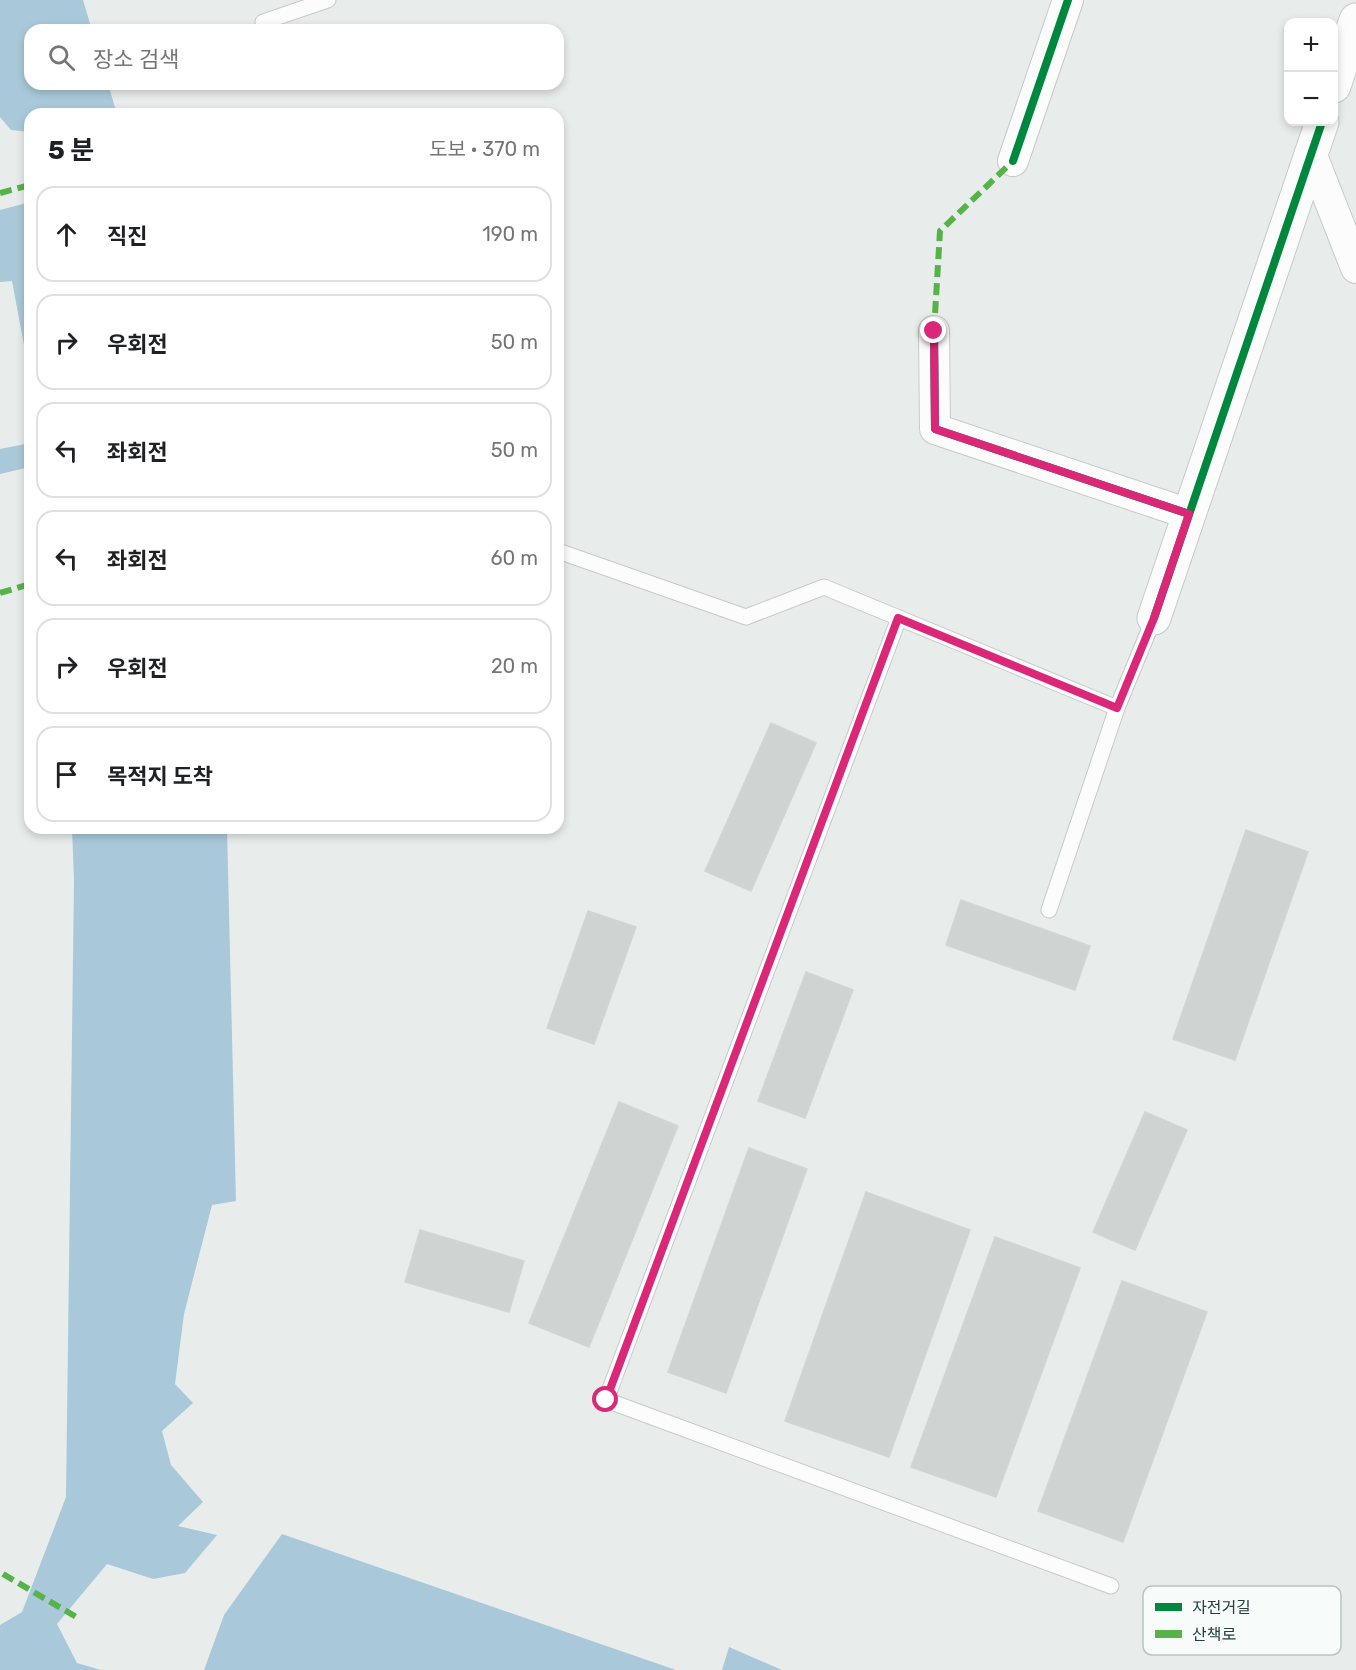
<!DOCTYPE html>
<html lang="ko">
<head>
<meta charset="utf-8">
<style>
	body { margin:0; font-family:Rubik,"Noto Sans KR",sans-serif; background:#f2f2f2; color:#202124 }
	.controls { position:absolute; right:18px; top:18px; display:grid; overflow:hidden; border-radius:12px; box-shadow:0 3px 9px #0003 }
	.controls button { width:54px; height:54px; display:grid; place-items:center; padding:0; border:0; border-bottom:2px solid #e0e0e0; background:#fff; color:#202124; font:30px sans-serif }
	.stop { position:absolute; width:18px; height:18px; margin:-14px; border:4px solid #db2777; border-radius:50%; background:#fff }
	.stop.end { background:#db2777; border-color:#fff; box-shadow:0 2px 6px #0008 }
	.list { margin:0; padding:0; list-style:none }
	h2 { display:flex; justify-content:space-between; align-items:center; height:78px; margin:0; padding:0 24px; font-size:26px }
	h2 small { font-size:20px; font-weight:400; color:#757577 }
	.list li { display:grid; grid-template-columns:39px 1fr auto; gap:18px; align-items:center; box-sizing:border-box; height:96px; margin:0 12px 12px; padding:0 12px; border:2px solid #e0e0e0; border-radius:18px }
	.list b { display:block; font-size:22px; white-space:nowrap }
	.list em { font-size:20px; font-style:normal; color:#757577 }
	.icon { flex:none; width:33px; height:33px; fill:none; stroke:currentColor; stroke-width:2; stroke-linecap:round; stroke-linejoin:round }
	.map { position:relative; flex:none; width:1356px; height:1670px; overflow:hidden }
	.search { position:absolute; background:#fff; box-shadow:0 3px 9px #0003; left:24px; top:24px; width:540px; height:66px; display:flex; align-items:center; gap:15px; box-sizing:border-box; padding:0 21px; border-radius:18px; color:#757577; font-size:22px }
	.panel { position:absolute; background:#fff; box-shadow:0 3px 9px #0003; left:24px; top:108px; width:540px; height:726px; border-radius:18px }
	.map>svg:first-child { display:block }
</style>
</head>
<body>
<div class="map">
<svg width="1356" height="1670" viewBox="0 0 1356 1670">
	<rect width="100%" height="100%" fill="#e8edec"/>
	<g fill="#a9c9da">
		<path d="M0,0H83L92,30H30V84H108L117,114H30V132L11,130L0,117Z"/>
		<path d="M30,202V363L27,361L12,281L0,282V210Z"/>
		<path d="M30,443V467L0,474V449Z"/>
		<path d="M72,828H227L236,1201L212,1205L184,1314L175,1384L193,1403L162,1431L171,1465L203,1502L178,1526L217,1535L185,1573L153,1579L107,1564L57,1624L77,1663L101,1670H0V1625L22,1612L66,1497L74,880Z"/>
		<path d="M282,1534L676,1670H204L224,1615Z"/>
		<path d="M729,1647L782,1670H722Z"/>
	</g>
	<g fill="#cfd4d3" stroke="#d1d6d5" stroke-width="1.5">
		<path d="M771,723L816,743L751,891L705,871Z"/>
		<path d="M1246,830L1308,852L1235,1060L1173,1039Z"/>
		<path d="M961,900L1090,946L1075,990L946,945Z"/>
		<path d="M588,911L636,927L594,1044L547,1028Z"/>
		<path d="M806,972L853,990L805,1118L758,1101Z"/>
		<path d="M619,1102L678,1126L589,1347L529,1323Z"/>
		<path d="M1145,1112L1187,1130L1135,1250L1093,1232Z"/>
		<path d="M749,1148L807,1169L726,1393L668,1372Z"/>
		<path d="M866,1192L970,1230L889,1457L785,1421Z"/>
		<path d="M420,1230L524,1261L509,1312L405,1282Z"/>
		<path d="M995,1237L1080,1268L996,1497L911,1467Z"/>
		<path d="M1122,1281L1207,1312L1123,1542L1038,1511Z"/>
	</g>
	<g fill="none" stroke-linecap="round" stroke-linejoin="round">
		<defs>
			<g id="service">
				<path d="M263,22L328,0"/>
				<path d="M558,551L746,617L824,587L1117,708"/>
				<path d="M899,618L606,1400L1111,1586"/>
				<path d="M1049,910L1117,708L1154,618"/>
			</g>
			<g id="minor">
				<path d="M1311,153L1356,268"/>
				<path d="M1013,161L1068,0"/>
				<path d="M934,331L935,429L1189,514"/>
			</g>
			<g id="tertiary">
				<path d="M1334,86L1356,20"/>
				<path d="M1154,618L1322,122"/>
			</g>
		</defs>
		<use href="#service" stroke="#c5cac9" stroke-width="17"/>
		<use href="#minor" stroke="#c5cac9" stroke-width="32"/>
		<use href="#tertiary" stroke="#c5cac9" stroke-width="35"/>
		<use href="#service" stroke="#fcfcfc" stroke-width="15"/>
		<use href="#minor" stroke="#fcfcfc" stroke-width="30"/>
		<use href="#tertiary" stroke="#fcfcfc" stroke-width="33"/>
		<g stroke="#55b347" stroke-width="6" stroke-dasharray="12 6" stroke-linecap="butt">
			<path d="M0,193L30,185"/>
			<path d="M934,331L940,231L1013,161"/>
			<path d="M0,593L30,584"/>
			<path d="M3,1574L78,1618"/>
		</g>
		<defs>
			<g id="cycleway">
				<path d="M1013,161L1068,0"/>
				<path d="M934,331L935,429L1189,514"/>
				<path d="M1154,618L1322,122"/>
			</g>
		</defs>
		<use href="#cycleway" stroke="#f7fbfa" stroke-width="11"/>
		<use href="#cycleway" stroke="#00873e" stroke-width="8"/>
	</g>
	<g fill="none" stroke-linecap="round" stroke-linejoin="round">
		<path stroke="#db2777" stroke-width="8" d="M606,1400L898,618L1117,708L1154,618L1189,514L935,429L934,331"/>
	</g>
	<rect x="1143" y="1586" width="198" height="69" rx="9" fill="#f7fbfa" stroke="#b8c3c2" stroke-width="1.5"/>
	<rect x="1155" y="1603" width="27" height="8" fill="#00873e"/>
	<rect x="1155" y="1630" width="27" height="8" fill="#55b347"/>
	<g font-size="16" fill="#244140">
		<text x="1192" y="1613">자전거길</text>
		<text x="1192" y="1640">산책로</text>
	</g>
</svg>
<div class="controls">
<button>+</button>
<button>−</button>
</div>
<div class="stop" style="left:606px;top:1400px"></div>
<div class="stop end" style="left:934px;top:331px"></div>
<div class="search"><svg class="icon" aria-label="search" viewBox="0 0 24 24"><circle cx="10" cy="10" r="6"/><path d="M15 15l6 6"/></svg>장소 검색</div>
<section class="panel">
<h2>5 분<small>도보 · 370 m</small></h2>
<ul class="list">
<li><svg class="icon" aria-label="ahead" viewBox="0 0 24 24"><path d="M12 20V5M6 11l6-6 6 6"/></svg><div><b>직진</b></div><em>190 m</em></li>
<li><svg class="icon" aria-label="right" viewBox="0 0 24 24"><path d="M7 20v-9h11M14 6l5 5-5 5"/></svg><div><b>우회전</b></div><em>50 m</em></li>
<li><svg class="icon" aria-label="left" viewBox="0 0 24 24"><path d="M17 20v-9H6M10 6l-5 5 5 5"/></svg><div><b>좌회전</b></div><em>50 m</em></li>
<li><svg class="icon" aria-label="left" viewBox="0 0 24 24"><path d="M17 20v-9H6M10 6l-5 5 5 5"/></svg><div><b>좌회전</b></div><em>60 m</em></li>
<li><svg class="icon" aria-label="right" viewBox="0 0 24 24"><path d="M7 20v-9h11M14 6l5 5-5 5"/></svg><div><b>우회전</b></div><em>20 m</em></li>
<li><svg class="icon" aria-label="arrive" viewBox="0 0 24 24"><path d="M6 21V4h12l-3 4 3 4H6"/></svg><div><b>목적지 도착</b></div></li>
</ul>
</section>
</div>
</body>
</html>
